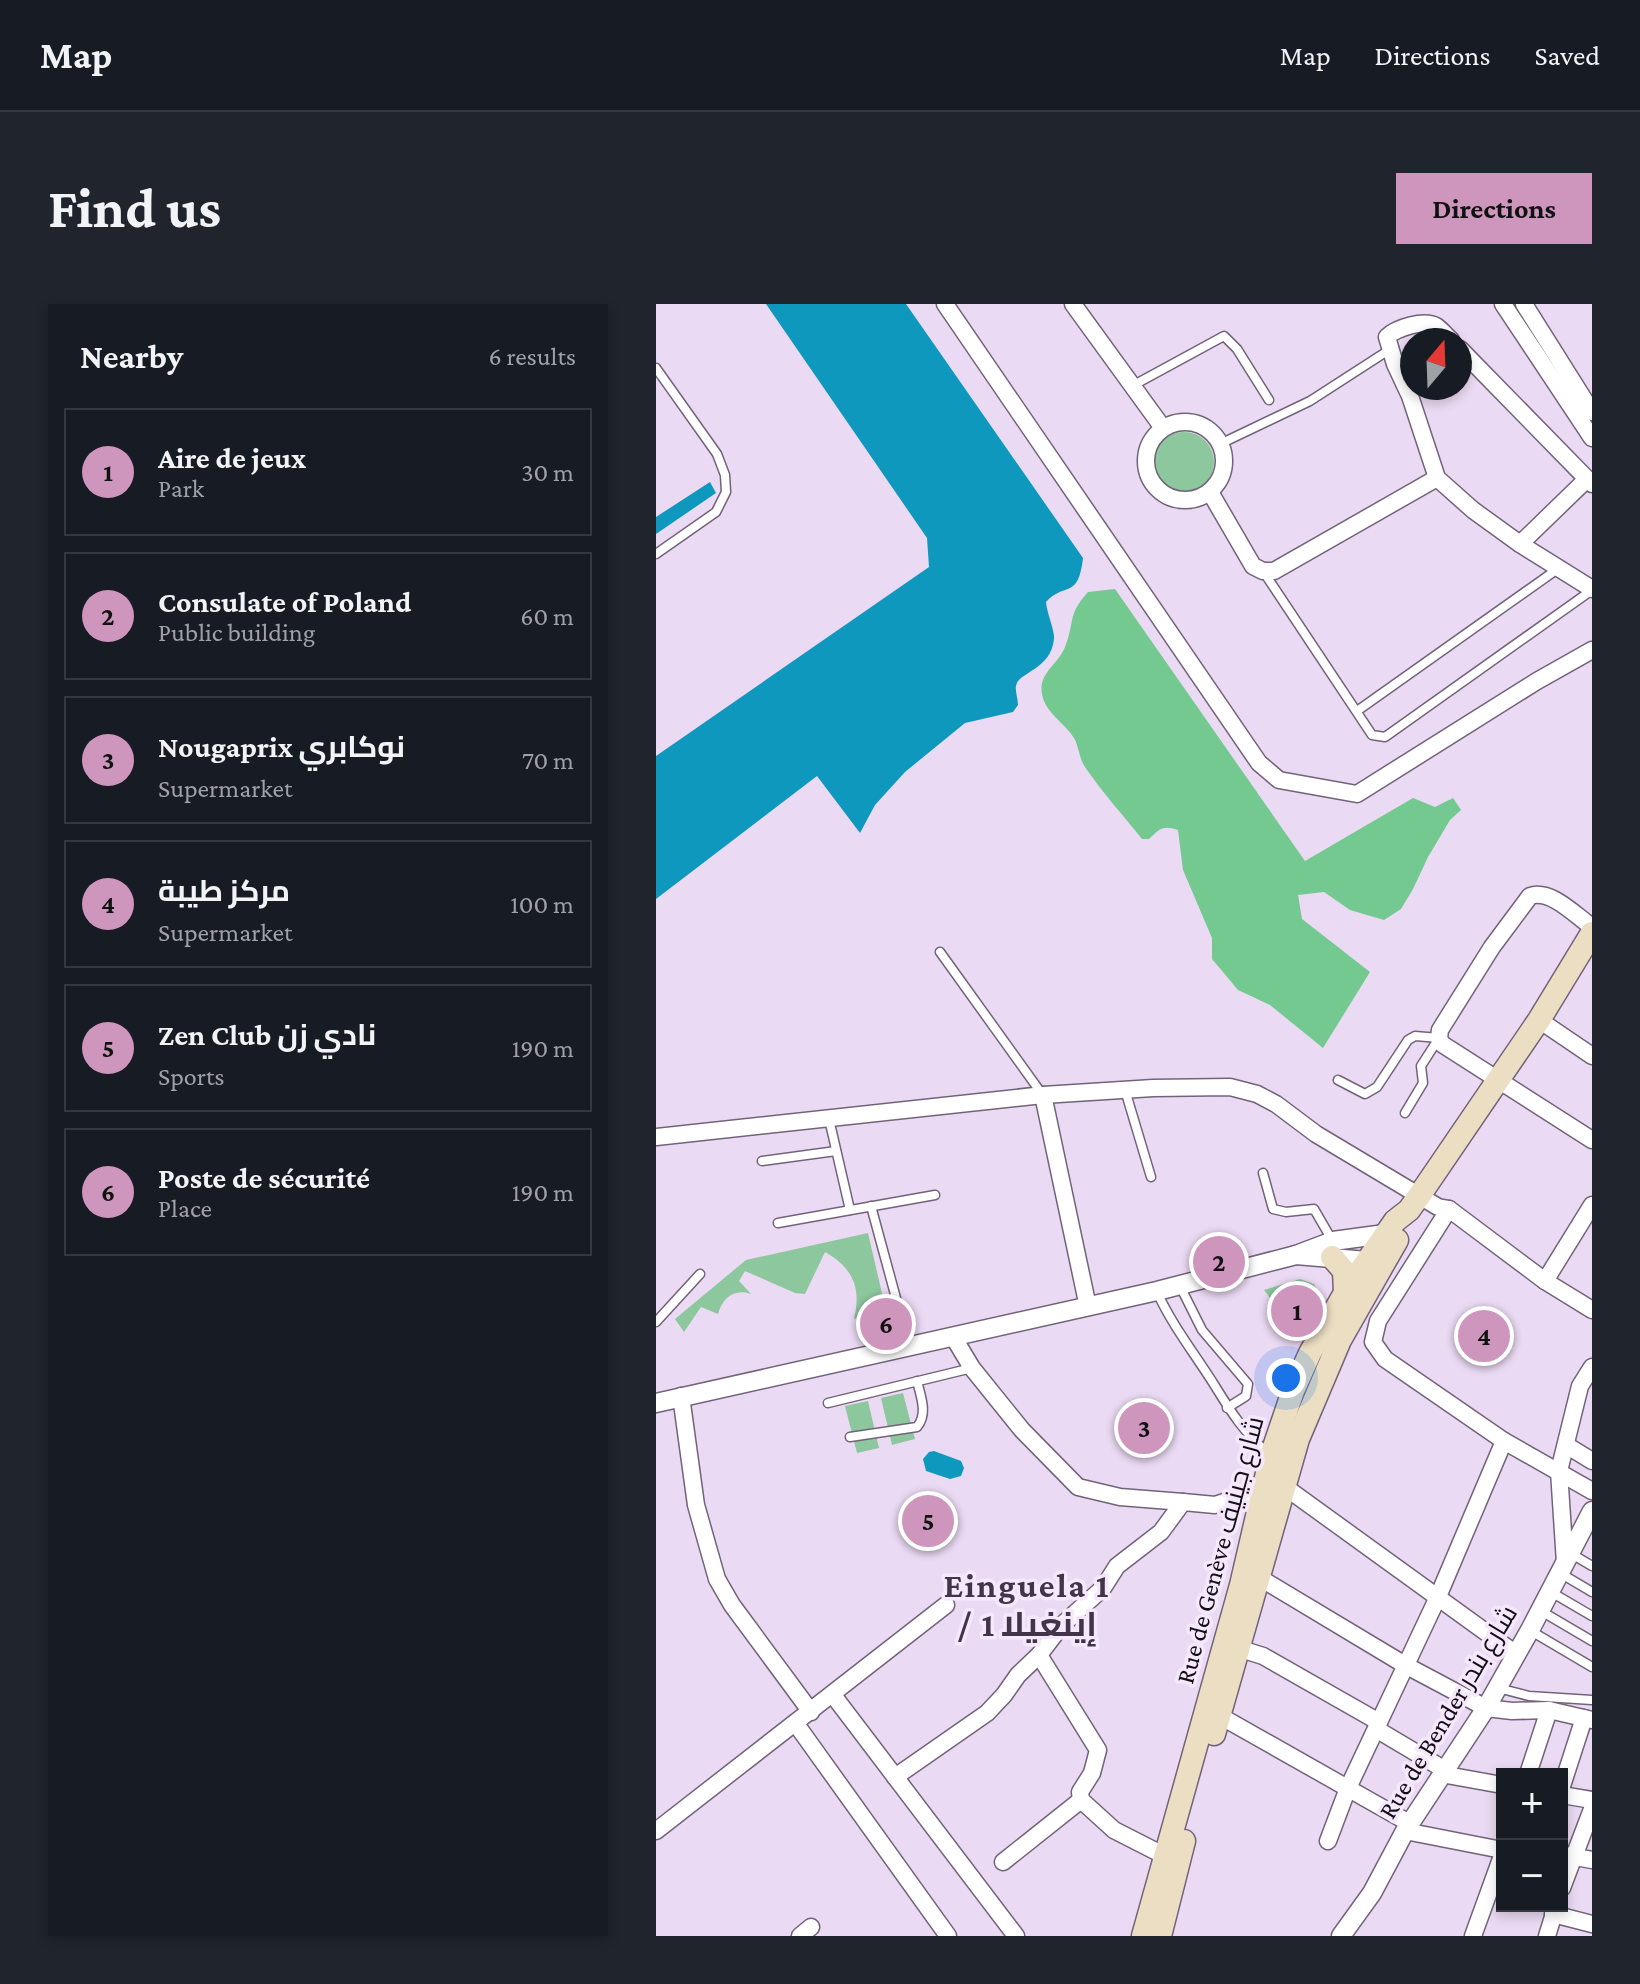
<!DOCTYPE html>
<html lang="en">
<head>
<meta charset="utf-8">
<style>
	body { margin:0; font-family:"Crimson Pro",Cairo,serif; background:#20242c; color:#f1f3f6 }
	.controls { position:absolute; right:24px; bottom:24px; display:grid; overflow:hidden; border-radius:0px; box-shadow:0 4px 12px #0003 }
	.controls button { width:72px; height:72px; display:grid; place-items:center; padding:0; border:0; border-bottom:2px solid #363941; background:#171b24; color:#f1f3f6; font:40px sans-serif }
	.compass { position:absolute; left:744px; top:24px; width:72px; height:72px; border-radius:50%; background:#171b24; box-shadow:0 4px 12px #0003; rotate:19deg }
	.you { position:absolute; left:630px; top:1074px; width:28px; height:28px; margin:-20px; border:6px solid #fff; border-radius:50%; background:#1a73e8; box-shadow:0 0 0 12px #1a73e833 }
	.badge { display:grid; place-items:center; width:52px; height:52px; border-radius:50%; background:#ce96bd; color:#111; font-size:26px; font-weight:700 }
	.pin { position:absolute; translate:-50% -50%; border:4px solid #fff; box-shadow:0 2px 8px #0006 }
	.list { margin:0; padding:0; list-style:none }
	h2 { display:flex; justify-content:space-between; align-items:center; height:104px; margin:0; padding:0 32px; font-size:34px }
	h2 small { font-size:26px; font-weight:400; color:#9ea1a6 }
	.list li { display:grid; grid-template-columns:52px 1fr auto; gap:24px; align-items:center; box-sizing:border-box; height:128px; margin:0 16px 16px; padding:0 16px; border:2px solid #363941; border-radius:0px }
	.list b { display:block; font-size:30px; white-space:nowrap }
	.list p { margin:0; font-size:26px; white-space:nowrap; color:#9ea1a6 }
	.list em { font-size:26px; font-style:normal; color:#9ea1a6 }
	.map { position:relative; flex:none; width:936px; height:1632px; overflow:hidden; border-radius:0px }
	header { display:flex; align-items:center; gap:48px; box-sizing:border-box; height:112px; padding:0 40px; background:#171b24; border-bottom:2px solid #363941 }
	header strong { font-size:38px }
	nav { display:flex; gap:44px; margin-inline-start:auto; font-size:28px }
	.intro { display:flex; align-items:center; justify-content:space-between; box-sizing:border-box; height:192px; padding:0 48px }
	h1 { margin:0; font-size:56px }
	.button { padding:20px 36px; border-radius:0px; background:#ce96bd; color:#111; font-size:28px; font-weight:700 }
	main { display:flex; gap:48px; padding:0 48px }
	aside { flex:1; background:#171b24; border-radius:0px; box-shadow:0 4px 12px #0003 }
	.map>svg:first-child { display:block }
</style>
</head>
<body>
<header>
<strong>Map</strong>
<nav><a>Map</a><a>Directions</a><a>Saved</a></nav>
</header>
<div class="intro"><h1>Find us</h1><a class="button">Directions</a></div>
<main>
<aside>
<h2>Nearby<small>6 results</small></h2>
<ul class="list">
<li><span class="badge">1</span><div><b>Aire de jeux</b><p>Park</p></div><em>30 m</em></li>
<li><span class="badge">2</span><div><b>Consulate of Poland</b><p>Public building</p></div><em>60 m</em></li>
<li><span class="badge">3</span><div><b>Nougaprix نوكابري</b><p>Supermarket</p></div><em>70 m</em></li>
<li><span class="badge">4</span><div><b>مركز طيبة</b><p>Supermarket</p></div><em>100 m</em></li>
<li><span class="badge">5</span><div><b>Zen Club نادي زن</b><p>Sports</p></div><em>190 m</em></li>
<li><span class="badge">6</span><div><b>Poste de sécurité</b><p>Place</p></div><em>190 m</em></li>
</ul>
</aside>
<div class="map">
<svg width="936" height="1632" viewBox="0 0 936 1632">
	<rect width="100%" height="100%" fill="#ebdaf3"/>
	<g fill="#8dc79e">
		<circle cx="528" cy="158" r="30"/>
		<path d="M212,929L228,998L235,996L238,1013L208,1019L198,1014C206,984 196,963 169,948L149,990L139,989L89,967L83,977L95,990C79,984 66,994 62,1010L45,1003L28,1028L19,1015L90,956Z"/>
		<path d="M644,975L658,980L664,992L644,1033L608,986Z"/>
		<path d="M247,1089L259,1135L236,1141L225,1094Z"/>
		<path d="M212,1097L223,1144L201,1149L189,1102Z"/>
	</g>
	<path fill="#74c990" d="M459,285L649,557L757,494L779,503L797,494L805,506L794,516L772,553L757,585L745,605L728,616L694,606L668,588L642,591L646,615L714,668L667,744L614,701L582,686L556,655V634L527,566L522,526C507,521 504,524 493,535H486C467,511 446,488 429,463C423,454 423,443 418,434C409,419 389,409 386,390C382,369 402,361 409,343C419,318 411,311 432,288Z"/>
	<g fill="#0e98be">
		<path d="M110,0H250L427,254C422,296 410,277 390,298C391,310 399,327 398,335C395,366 362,368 360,382C359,387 362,395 362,401L357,408L309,419L249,468L219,501L204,529L161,472L0,595V452L273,263L271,234Z"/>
		<path d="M54,178L60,189L0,230V213Z"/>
		<path d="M278,1147L305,1157L308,1164L305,1172L294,1175L270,1167L267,1155L273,1148Z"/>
	</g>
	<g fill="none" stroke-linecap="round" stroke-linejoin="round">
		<defs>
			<g id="service">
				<path d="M0,64L61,150L69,171L70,188L60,208L0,250"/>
				<path d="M476,82L568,32L581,45L613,96"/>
				<path d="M564,140L654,97L733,46"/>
				<path d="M607,267L716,431L729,433L936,286"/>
				<path d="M701,407L903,264"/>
				<path d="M284,648L386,790"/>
				<path d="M682,776L709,790L721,783L752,736L759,732L783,734L765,762L767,779L749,809"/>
				<path d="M469,786L495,873"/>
				<path d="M173,815L194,906"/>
				<path d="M106,857L180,847"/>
				<path d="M607,869L617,905L630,908L658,905L676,936"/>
				<path d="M215,902L253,1042"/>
				<path d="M122,919L279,891"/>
				<path d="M524,982L546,1026L592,1080L590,1092L571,1104"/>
				<path d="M501,988C517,1023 539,1050 559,1082C575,1108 589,1130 613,1150"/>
				<path d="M0,1018L44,970"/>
				<path d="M172,1099L316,1064"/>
				<path d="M194,1133L261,1123C272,1110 265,1093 261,1077"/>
				<path d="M914,1249L936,1262"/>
				<path d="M904,1269L936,1288"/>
				<path d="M895,1288L936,1312"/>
				<path d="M885,1307L936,1337"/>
				<path d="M875,1327L936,1363"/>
				<path d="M842,1384L873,1392L936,1396"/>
			</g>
			<g id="minor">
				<path d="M289,0L603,459L623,476L701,490L881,377L936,346"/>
				<path d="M417,0L507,124"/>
				<path d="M847,0L936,134"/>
				<path d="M868,0L936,108"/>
				<path d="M795,36C790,32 785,25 780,22C768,15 740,24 731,33L739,60L754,92L781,174L817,206L864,240L936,285"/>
				<path d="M804,45L936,180"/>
				<circle cx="529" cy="157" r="39"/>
				<path d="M554,188L597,262L607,267H618L781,174"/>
				<path d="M864,240L931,175"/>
				<path d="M936,623C919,611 895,585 874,592L836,643L784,726L783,734L786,740L936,836"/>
				<path d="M883,716L936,752"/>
				<path d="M387,791L432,1003"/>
				<path d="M0,833L387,791L497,784L574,783L601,790L620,800L660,830L782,903L793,905L889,977L936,1006"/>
				<path d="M793,905L722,1017L717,1038L729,1055L848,1137L936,1187"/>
				<path d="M889,977L936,901"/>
				<path d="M298,1034L316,1064L366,1126L422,1183L464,1193L527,1198"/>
				<path d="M25,1092L40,1201L61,1275L76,1301L155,1408"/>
				<path d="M910,1141L936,1157"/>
				<path d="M909,1259L903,1167L924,1082L936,1063"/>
				<path d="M604,1274L749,1361L830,1404L856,1407L893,1406L936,1416"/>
				<path d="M572,1341L607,1352L723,1418"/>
				<path d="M383,1351L442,1446L436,1469L424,1488L425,1496L458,1526L509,1552"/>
				<path d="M177,1391L360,1632"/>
				<path d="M564,1412L755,1520"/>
				<path d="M140,1420L292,1632"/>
				<path d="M720,1425L789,1466"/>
				<path d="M785,1470L846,1481"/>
				<path d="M872,1470L893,1406"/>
				<path d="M239,1473L331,1409L348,1391L362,1371L383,1351L406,1321L447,1284L461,1262L505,1228L527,1198L559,1201L607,1185L629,1183L860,1350"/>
				<path d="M906,1482L928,1414"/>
				<path d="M906,1491L936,1496"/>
				<path d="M0,1527L290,1301"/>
				<path d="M749,1527L846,1546"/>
				<path d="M672,1537L692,1484L781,1295L848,1137"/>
				<path d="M908,1551L936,1556"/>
				<path d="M347,1558L425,1496"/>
				<path d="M906,1584L936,1505"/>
				<path d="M897,1610L936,1620"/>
				<path d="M144,1632L155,1623"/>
				<path d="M817,1632L846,1552"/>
				<path d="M891,1632L900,1603"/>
			</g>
			<g id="tertiary">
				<path d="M640,951L711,957L721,954"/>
				<path d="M0,1099L501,987L640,951L677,937L729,930L730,938"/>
				<path d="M685,1632L716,1589L749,1527L830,1404L874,1326L936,1207"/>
			</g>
			<g id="secondary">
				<path d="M676,953L688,967L689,989"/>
				<path d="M558,1430L642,1135L684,1036L741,936"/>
				<path d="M487,1632L585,1281L615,1152L637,1087L654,1049L689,989L739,917L753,906L763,892L883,716L936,629"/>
				<path d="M504,1632L528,1537"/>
			</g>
		</defs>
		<use href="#service" stroke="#726379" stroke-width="11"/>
		<use href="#minor" stroke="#726379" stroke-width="19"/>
		<use href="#tertiary" stroke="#726379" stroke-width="21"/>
		<use href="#secondary" stroke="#726379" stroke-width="25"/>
		<use href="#service" stroke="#fff" stroke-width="8"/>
		<use href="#minor" stroke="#fff" stroke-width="16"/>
		<use href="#tertiary" stroke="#fff" stroke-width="18"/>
		<use href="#secondary" stroke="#ebdec3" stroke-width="22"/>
	</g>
	<g text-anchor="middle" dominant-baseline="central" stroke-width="7" stroke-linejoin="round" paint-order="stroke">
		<g font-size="26" fill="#140e16" stroke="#f6e8fc">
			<text transform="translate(564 1246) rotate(-75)">Rue de Genève شارع جينيف</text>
			<text transform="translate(792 1408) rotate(-59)">Rue de Bender شارع بندر</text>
		</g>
		<g font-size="34" font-weight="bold" letter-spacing="2" fill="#433549" stroke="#f6e8fc">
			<text x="371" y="1281">Einguela 1<tspan x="371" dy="39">/ إينغيلا 1</tspan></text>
		</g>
	</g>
</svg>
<div class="controls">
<button>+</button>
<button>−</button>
</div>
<svg class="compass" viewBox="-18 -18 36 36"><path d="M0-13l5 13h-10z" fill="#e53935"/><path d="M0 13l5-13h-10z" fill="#9ea1a6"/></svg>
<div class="you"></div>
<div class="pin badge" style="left:641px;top:1007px">1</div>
<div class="pin badge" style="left:563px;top:958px">2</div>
<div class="pin badge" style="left:488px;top:1124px">3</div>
<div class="pin badge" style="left:828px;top:1032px">4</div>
<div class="pin badge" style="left:272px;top:1217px">5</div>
<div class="pin badge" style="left:230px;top:1020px">6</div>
</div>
</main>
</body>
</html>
